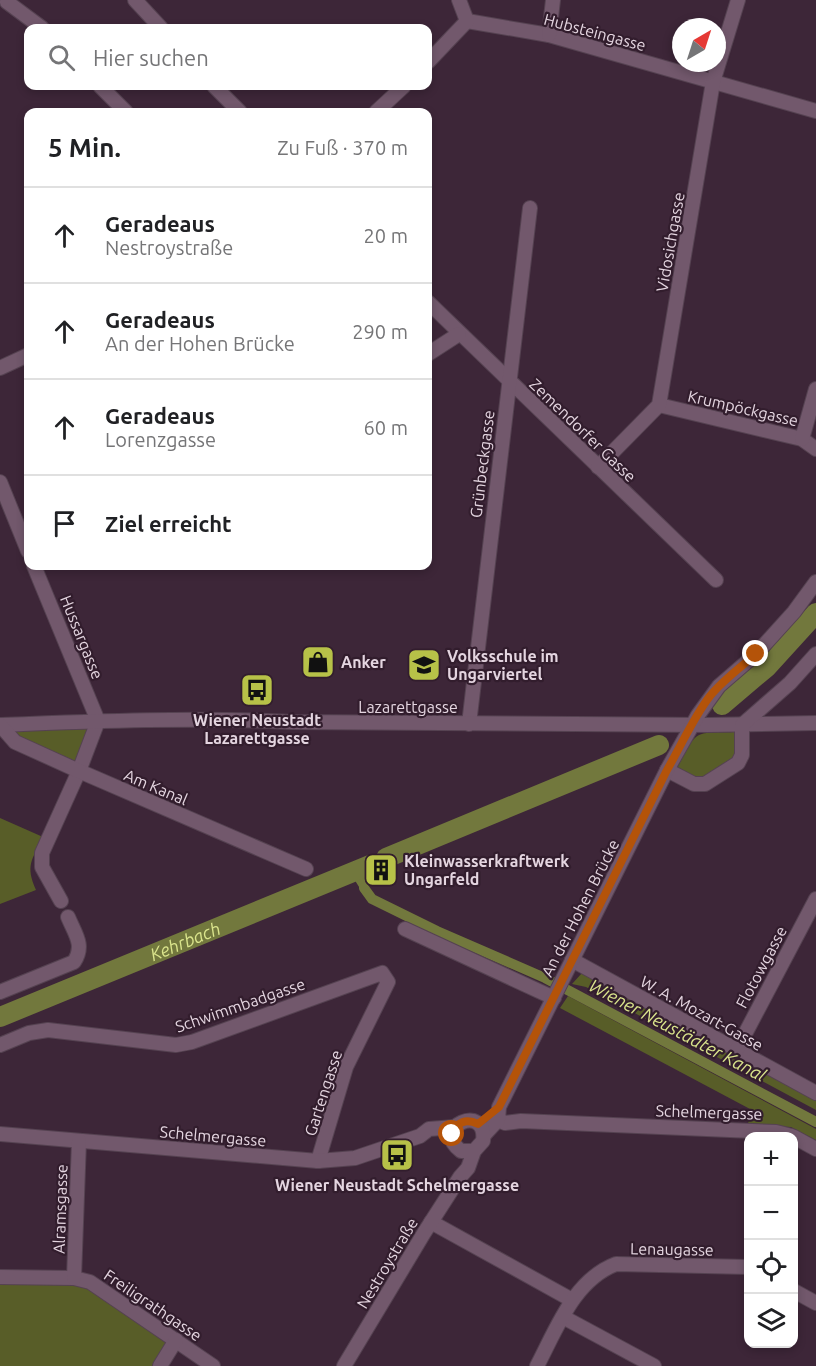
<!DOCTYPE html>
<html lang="de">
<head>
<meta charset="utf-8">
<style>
	body { margin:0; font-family:Ubuntu,sans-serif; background:#f6f6f6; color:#202124 }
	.controls { position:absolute; right:18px; bottom:18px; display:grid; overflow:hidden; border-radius:12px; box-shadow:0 3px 9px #0003 }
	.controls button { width:54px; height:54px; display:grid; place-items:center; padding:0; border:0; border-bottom:2px solid #e0e0e0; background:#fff; color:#202124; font:30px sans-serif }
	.compass { position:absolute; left:672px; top:18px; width:54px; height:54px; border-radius:50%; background:#fff; box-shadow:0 3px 9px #0003; rotate:39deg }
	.stop { position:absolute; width:18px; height:18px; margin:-14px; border:4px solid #b45309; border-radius:50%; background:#fff }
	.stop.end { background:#b45309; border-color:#fff; box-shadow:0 2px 6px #0008 }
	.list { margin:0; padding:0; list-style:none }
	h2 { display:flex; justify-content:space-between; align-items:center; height:78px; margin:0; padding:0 24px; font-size:26px }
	h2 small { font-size:20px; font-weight:400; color:#757577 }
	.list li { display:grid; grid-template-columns:39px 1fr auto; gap:18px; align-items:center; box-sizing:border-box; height:96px; padding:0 24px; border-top:2px solid #e0e0e0 }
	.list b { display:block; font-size:22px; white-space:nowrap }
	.list p { margin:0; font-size:20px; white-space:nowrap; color:#757577 }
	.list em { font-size:20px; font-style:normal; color:#757577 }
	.icon { flex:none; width:33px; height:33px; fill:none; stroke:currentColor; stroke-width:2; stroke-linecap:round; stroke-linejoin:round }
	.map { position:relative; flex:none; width:816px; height:1366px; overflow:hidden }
	.search { position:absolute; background:#fff; box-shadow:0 3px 9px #0003; left:24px; top:24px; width:408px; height:66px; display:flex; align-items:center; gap:15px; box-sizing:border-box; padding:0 21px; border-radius:12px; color:#757577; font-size:22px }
	.panel { position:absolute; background:#fff; box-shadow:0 3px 9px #0003; left:24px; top:108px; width:408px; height:462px; border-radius:12px }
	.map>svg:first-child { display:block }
</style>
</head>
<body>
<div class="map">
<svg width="816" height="1366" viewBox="0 0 816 1366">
	<rect width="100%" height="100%" fill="#3d2638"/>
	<g fill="#585d28">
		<path d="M85,728L88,729L76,761L73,762L16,735L18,729Z"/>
		<path d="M737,732L736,758L704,779H694L677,768C698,728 693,733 737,732Z"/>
		<path d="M0,818L43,837C32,860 25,865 36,890L0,904Z"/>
		<path d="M582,973L816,1099V1110L586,987L572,984Z"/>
		<path d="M568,996L816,1129V1140L791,1127L748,1125L750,1109L560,1008Z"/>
		<path d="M0,1284H83L168,1341L153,1366H0Z"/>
	</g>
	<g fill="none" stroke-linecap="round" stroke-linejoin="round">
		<g stroke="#72783d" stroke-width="10">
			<path d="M355,871L363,884"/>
			<path d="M364,888L372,899L437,931L545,978L816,1122"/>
		</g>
		<g stroke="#72783d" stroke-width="20">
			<path d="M722,705L767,667L816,613"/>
			<path d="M386,858L659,745"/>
			<path id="s1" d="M0,1017L370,865"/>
		</g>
		<defs>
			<g id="minor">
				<path d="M135,0L161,28"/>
				<path d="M7,2L42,28"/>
				<path d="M467,21L549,35L816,111"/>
				<path d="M549,35L553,0"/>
				<path d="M428,62L467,21L459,0"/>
				<path d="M100,86L126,112"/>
				<path d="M214,86L240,112"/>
				<path d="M376,112L404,86"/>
				<path d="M428,302L716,580"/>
				<path d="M428,354L459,334"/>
				<path d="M0,368L28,355"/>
				<path d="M659,405L802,439L816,449"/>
				<path d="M802,439L816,389"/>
				<path d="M598,467L659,405L713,82L738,0"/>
				<path d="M0,482L28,551"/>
				<path d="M34,566L98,721L79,771L42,853V867L61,901"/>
				<path d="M469,724L530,208"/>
				<path d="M0,725C97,721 196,717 293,722L708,725L816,723"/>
				<path d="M0,725L15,742L79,771L306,869"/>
				<path d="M667,770L694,784H705L738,763L742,755V725L790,683L816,654"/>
				<path d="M405,929L554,998"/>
				<path d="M572,960L816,1093"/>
				<path d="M0,992L74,962C85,945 75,934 68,917"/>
				<path d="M0,1045L29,1033L48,1030L176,1045L192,1042L382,973L388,982L346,1067L318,1161"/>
				<path d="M736,1051L816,899"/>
				<path d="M498,1120L505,1123L521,1121L776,1132L792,1136"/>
				<path d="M0,1134L318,1161L355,1158L420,1136L429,1129L455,1127"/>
				<path d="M484,1135L498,1120L499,1107L667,770L698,715L719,686L756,654L794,612L816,582"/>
				<path d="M794,1137L816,1149"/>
				<path d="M431,1222L572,1300"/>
				<path d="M0,1277L74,1278L90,1282L213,1366"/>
				<path d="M74,1278L79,1141"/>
				<path d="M794,1291L816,1303"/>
				<path d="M563,1317L654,1366"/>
				<path d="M160,1366L176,1340"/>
				<path d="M344,1366L424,1233L460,1177L468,1168L474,1151L483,1141C488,1102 429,1127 461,1151H474"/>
				<path d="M537,1366C557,1328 574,1280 616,1264L748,1267"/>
			</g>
		</defs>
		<use href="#minor" stroke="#554251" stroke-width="16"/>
		<use href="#minor" stroke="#72586c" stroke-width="14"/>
	</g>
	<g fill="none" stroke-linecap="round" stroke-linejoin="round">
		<path stroke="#b45309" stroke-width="8" d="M452,1134C457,1122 466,1118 478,1124L499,1107L667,770C681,746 693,718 710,696C723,680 741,667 756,654"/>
	</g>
	<defs>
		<symbol id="shop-square" viewBox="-11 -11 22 22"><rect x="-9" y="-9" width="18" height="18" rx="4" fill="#b7c148" stroke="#321d2d"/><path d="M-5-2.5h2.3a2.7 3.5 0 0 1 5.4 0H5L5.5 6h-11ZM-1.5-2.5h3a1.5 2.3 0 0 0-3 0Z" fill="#111"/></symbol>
		<symbol id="school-square" viewBox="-11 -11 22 22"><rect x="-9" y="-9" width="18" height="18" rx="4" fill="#b7c148" stroke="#321d2d"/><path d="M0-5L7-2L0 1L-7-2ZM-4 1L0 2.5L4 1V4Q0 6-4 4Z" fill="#111"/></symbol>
		<symbol id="bus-square" viewBox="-11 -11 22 22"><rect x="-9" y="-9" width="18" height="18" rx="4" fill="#b7c148" stroke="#321d2d"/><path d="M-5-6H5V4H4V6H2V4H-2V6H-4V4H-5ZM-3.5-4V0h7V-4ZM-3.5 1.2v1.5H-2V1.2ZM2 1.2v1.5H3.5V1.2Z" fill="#111"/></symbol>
		<symbol id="building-square" viewBox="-11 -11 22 22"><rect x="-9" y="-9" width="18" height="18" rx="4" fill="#b7c148" stroke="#321d2d"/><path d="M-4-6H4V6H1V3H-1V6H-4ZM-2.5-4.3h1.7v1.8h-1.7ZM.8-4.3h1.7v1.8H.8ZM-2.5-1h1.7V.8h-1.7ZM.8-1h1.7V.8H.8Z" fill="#111"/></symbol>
	</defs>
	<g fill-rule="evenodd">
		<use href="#shop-square" x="299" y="643" width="38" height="38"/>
		<use href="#school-square" x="405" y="646" width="38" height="38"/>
		<use href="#bus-square" x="238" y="671" width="38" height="38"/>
		<use href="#building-square" x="362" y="851" width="38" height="38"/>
		<use href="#bus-square" x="378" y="1136" width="38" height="38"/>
	</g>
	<g text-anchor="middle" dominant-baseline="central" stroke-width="4.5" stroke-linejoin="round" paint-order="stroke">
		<g font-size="16" fill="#e4d5e0" stroke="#321d2d">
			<text transform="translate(595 32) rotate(15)">Hubsteingasse</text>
			<text transform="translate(670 242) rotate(-80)">Vidosichgasse</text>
			<text transform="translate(743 408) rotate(13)">Krumpöckgasse</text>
			<text transform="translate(583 430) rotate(44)">Zemendorfer Gasse</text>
			<text transform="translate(482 464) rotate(-83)">Grünbeckgasse</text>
			<text transform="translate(82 637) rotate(68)">Hussargasse</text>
			<text x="408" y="707">Lazarettgasse</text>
			<text transform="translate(156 787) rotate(23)">Am Kanal</text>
			<text transform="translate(580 908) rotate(-63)">An der Hohen Brücke</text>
			<text transform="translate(761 967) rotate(-62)">Flotowgasse</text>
			<text transform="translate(240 1005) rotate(-19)">Schwimmbadgasse</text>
			<text transform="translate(702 1013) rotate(29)">W. A. Mozart-Gasse</text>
			<text transform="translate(323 1093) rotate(-72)">Gartengasse</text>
			<text transform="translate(709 1112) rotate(2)">Schelmergasse</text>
			<text transform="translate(213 1136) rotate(5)">Schelmergasse</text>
			<text transform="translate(60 1209) rotate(-88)">Alramsgasse</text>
			<text transform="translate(672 1249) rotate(1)">Lenaugasse</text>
			<text transform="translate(387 1263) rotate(-59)">Nestroystraße</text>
			<text transform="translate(153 1305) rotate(34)">Freiligrathgasse</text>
		</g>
		<g font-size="16" font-weight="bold" fill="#e4d5e0" stroke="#321d2d" text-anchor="start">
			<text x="447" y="656">Volksschule im<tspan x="447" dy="18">Ungarviertel</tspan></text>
			<text x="341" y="662">Anker</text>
			<text x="257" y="720" text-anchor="middle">Wiener Neustadt<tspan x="257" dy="18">Lazarettgasse</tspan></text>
			<text x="404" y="861">Kleinwasserkraftwerk<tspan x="404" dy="18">Ungarfeld</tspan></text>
			<text x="397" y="1185" text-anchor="middle">Wiener Neustadt Schelmergasse</text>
		</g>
		<g font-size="18" font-style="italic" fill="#dae48c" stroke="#321d2d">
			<text stroke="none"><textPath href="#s1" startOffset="200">Kehrbach</textPath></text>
			<text transform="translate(678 1030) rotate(28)">Wiener Neustädter Kanal</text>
		</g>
	</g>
</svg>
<div class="controls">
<button>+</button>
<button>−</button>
<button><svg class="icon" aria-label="locate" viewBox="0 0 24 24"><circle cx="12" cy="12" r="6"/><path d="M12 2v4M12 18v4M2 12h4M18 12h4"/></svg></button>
<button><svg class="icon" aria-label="layers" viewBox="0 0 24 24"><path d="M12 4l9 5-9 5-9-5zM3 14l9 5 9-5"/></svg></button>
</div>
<svg class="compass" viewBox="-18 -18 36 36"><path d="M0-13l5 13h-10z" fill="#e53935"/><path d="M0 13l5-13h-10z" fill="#757577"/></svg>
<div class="stop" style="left:452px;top:1134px"></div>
<div class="stop end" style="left:756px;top:654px"></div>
<div class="search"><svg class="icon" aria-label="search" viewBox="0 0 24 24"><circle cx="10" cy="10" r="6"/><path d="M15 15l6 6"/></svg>Hier suchen</div>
<section class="panel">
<h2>5 Min.<small>Zu Fuß · 370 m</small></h2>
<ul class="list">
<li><svg class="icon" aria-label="ahead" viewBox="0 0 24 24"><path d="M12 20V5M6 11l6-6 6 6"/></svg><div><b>Geradeaus</b><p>Nestroystraße</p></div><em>20 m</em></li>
<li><svg class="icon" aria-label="ahead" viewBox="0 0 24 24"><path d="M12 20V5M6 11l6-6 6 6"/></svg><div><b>Geradeaus</b><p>An der Hohen Brücke</p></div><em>290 m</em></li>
<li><svg class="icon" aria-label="ahead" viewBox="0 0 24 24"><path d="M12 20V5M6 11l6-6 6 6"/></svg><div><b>Geradeaus</b><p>Lorenzgasse</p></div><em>60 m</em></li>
<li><svg class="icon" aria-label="arrive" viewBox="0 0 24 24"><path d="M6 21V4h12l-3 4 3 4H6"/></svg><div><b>Ziel erreicht</b></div></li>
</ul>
</section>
</div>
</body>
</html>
